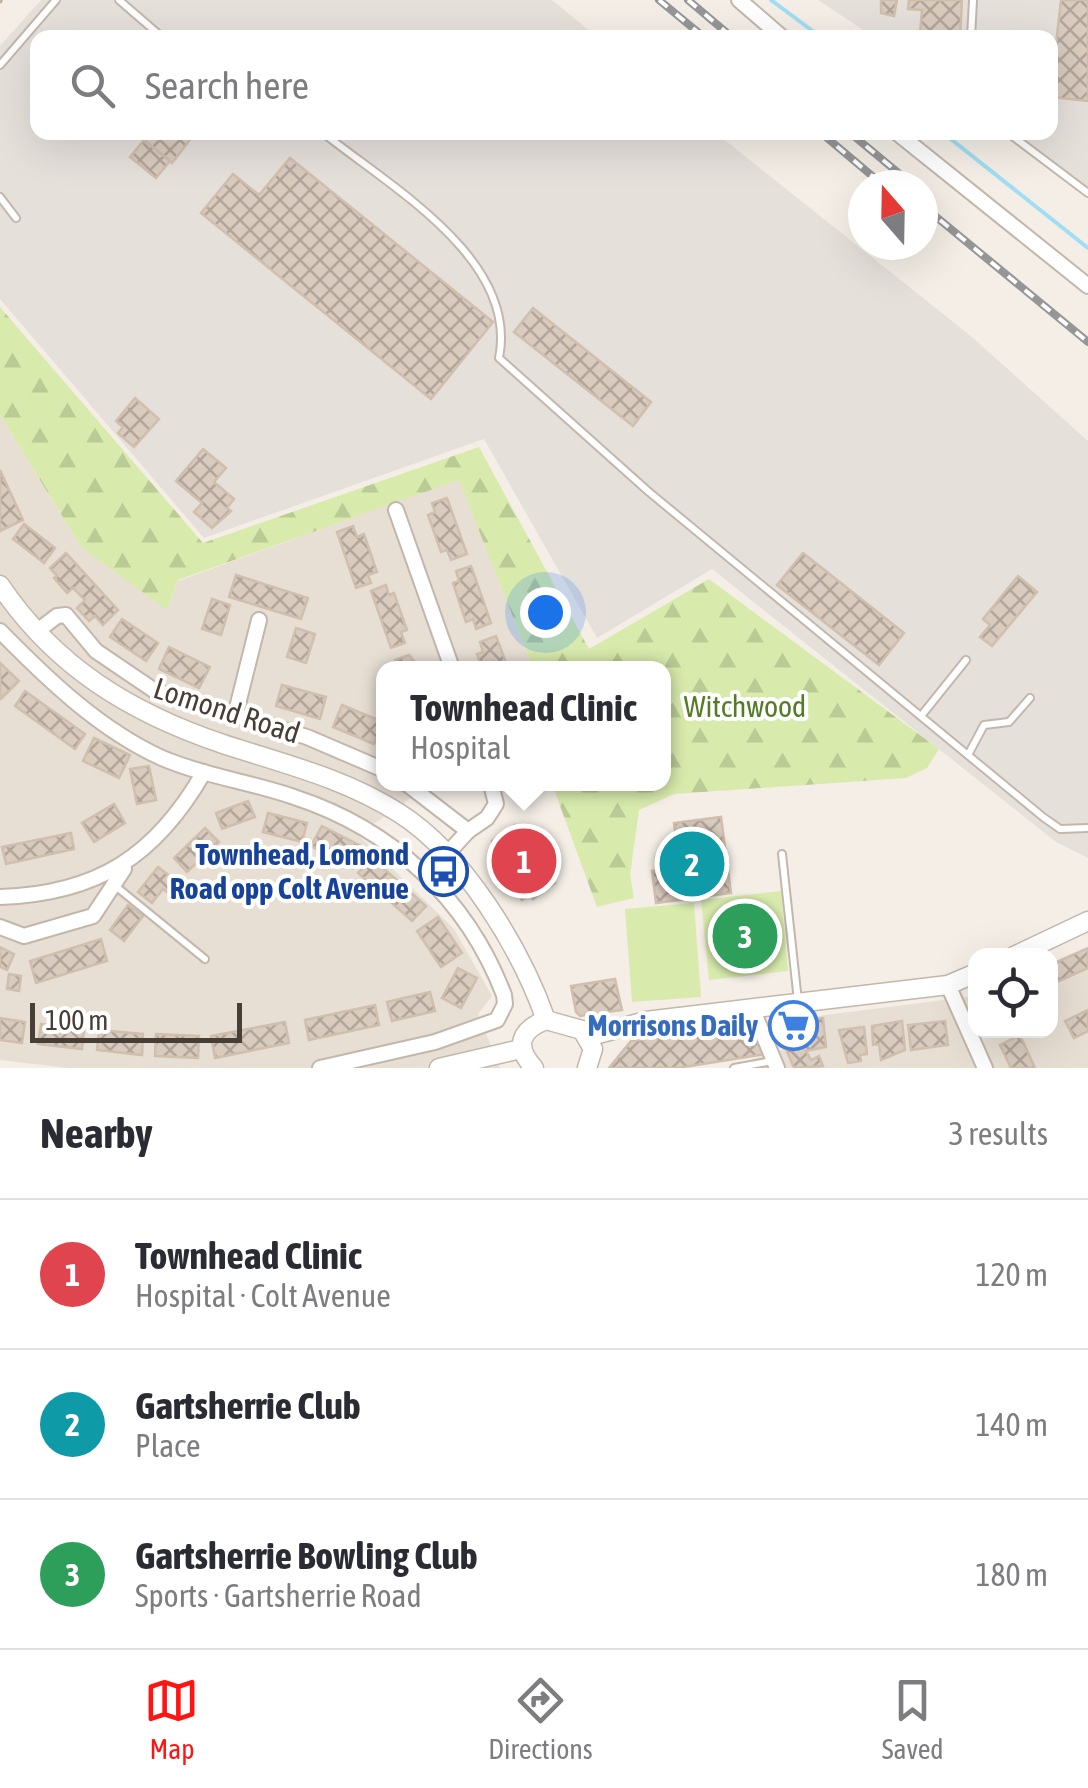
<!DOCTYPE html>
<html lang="en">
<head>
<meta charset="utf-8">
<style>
	body { margin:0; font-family:"Asap Condensed",sans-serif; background:#f7f7f7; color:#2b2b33 }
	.controls { position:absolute; right:30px; bottom:30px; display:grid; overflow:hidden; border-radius:20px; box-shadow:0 10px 40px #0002 }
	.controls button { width:90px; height:90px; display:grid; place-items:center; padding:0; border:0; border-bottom:2px solid #e1e1e2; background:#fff; color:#2b2b33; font:50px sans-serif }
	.compass { position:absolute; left:848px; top:170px; width:90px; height:90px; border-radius:50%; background:#fff; box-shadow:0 10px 40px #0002; rotate:340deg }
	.scale { position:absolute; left:30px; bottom:25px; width:212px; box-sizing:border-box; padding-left:10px; border:5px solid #473e35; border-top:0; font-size:28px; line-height:35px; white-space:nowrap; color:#473e35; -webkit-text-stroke:8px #fff; paint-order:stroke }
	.you { position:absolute; left:545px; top:612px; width:35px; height:35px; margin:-25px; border:8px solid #fff; border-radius:50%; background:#1a73e8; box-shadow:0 0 0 15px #1a73e833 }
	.badge { display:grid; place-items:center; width:65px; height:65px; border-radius:50%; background:#ff1412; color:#fff; font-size:32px; font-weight:700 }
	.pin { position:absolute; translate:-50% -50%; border:5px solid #fff; box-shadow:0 2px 10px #0006 }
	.popup { position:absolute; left:376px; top:661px; width:295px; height:130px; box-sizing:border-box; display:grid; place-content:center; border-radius:20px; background:#fff; filter:drop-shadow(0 2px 8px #0005); font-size:32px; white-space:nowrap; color:#7c7c81 }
	.popup b { font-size:38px; color:#2b2b33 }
	.popup::after { content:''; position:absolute; left:50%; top:100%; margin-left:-20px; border:20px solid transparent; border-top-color:#fff }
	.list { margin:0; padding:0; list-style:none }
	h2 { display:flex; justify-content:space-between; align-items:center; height:130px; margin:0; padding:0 40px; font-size:42px }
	h2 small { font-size:32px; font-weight:400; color:#7c7c81 }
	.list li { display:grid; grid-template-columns:65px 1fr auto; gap:30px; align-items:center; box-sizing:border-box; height:150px; padding:0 40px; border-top:2px solid #e1e1e2 }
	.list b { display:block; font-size:38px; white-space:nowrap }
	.list p { margin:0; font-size:32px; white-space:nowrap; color:#7c7c81 }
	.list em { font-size:32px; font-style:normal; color:#7c7c81 }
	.icon { flex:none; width:55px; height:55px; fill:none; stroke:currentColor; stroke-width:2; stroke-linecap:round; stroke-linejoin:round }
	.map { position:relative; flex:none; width:1088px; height:1068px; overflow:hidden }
	.search { position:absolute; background:#fff; box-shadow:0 10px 40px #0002; left:30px; right:30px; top:30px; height:110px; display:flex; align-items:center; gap:25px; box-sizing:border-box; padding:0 35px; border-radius:20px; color:#7c7c81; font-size:38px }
	.sheet { height:580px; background:#fff }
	nav { display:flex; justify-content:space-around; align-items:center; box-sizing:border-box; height:140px; border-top:2px solid #e1e1e2; background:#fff; font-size:28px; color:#7c7c81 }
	nav a { display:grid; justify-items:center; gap:5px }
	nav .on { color:#ff1412 }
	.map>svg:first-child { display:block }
</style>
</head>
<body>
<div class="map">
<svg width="1088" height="1068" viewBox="0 0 1088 1068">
	<defs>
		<pattern id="forest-firs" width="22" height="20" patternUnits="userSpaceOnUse" patternTransform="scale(2.5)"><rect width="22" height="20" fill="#d8ebad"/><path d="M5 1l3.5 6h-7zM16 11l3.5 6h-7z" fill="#bbcb95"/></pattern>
		<pattern id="building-cross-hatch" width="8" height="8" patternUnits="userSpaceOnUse" patternTransform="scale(2.5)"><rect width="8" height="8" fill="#d9cbbe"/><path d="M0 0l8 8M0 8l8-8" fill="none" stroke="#b2a69b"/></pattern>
	</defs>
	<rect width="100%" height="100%" fill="#f4eee6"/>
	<g fill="#e8dfd4">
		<path d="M0,415L82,548L167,609L178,581L459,479L533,668H384V784H431L358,835L454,929L492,996L478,1014L500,1068H68L0,1060Z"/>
		<path d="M1088,949V1068H727L783,1049L771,1022L975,996L976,1030H1050L1051,967Z"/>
	</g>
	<g fill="#e6e0db">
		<path d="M41,0H552L597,37L38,38V132L716,133L972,337L1088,441V858L1056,842L712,569L597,638L484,439L204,538L0,299V46Z"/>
		<path d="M818,0H1088V197L1000,133L1050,132V38L874,37Z"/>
	</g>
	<g fill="#d8ebad">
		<path d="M781,891L788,971L709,980L701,900Z"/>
		<path d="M694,903L701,997L632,1002L625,909Z"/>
	</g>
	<path fill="url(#forest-firs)" d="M0,307L203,543L479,447L589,649L709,579L939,749L927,768L906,778L674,794L639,810L630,875L634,898L597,907L552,784H664V668H533L459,480L178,580L167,610L82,548L0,415Z"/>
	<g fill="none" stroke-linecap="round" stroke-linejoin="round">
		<g stroke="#9fdef4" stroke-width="4">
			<path d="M771,0L822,38"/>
			<path d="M942,132L1088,248"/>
		</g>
	</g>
	<g fill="url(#building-cross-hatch)" stroke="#d1bfae" stroke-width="2.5">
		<path d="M881,0H897L894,16L881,13Z"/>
		<path d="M909,0H962L960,36L920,33L922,10L908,9Z"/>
		<path d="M1061,0H1088V101L1050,97Z"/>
		<path d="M134,132H196L172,163Z"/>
		<path d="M144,140L170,161L156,178L130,157Z"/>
		<path d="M290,158L493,322L431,399L201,213L233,174L259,195Z"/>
		<path d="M533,308L651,402L633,426L514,332Z"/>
		<path d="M135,398L159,419L134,447L118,433L123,427L116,421Z"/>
		<path d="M203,449L226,468L214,482L234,499L227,508L231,511L212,528L194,512L202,503L176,481Z"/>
		<path d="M0,470L23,520L0,531Z"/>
		<path d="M447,498L467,554L451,560L447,550L441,552L428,515L435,512L432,503Z"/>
		<path d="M24,524L55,548L44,563L13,539Z"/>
		<path d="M353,526L357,537L364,534L377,572L368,575L371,583L356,588L337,532Z"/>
		<path d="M66,553L118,610L103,625L95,616L89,621L77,608L85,600L73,588L67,593L54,578L57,576L50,568Z"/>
		<path d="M803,553L904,633L879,665L777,585Z"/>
		<path d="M471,566L491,623L476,629L473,619L466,622L453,583L459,581L456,571Z"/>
		<path d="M236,575L308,598L301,619L229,597Z"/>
		<path d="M1018,576L1037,592L992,646L980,637L990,625L983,619Z"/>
		<path d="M386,585L389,595L394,593L407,630L401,632L405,643L391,648L371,591Z"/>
		<path d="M212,599L230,605L221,635L202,629Z"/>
		<path d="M122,619L158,643L146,661L110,637Z"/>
		<path d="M296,628L315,634L306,663L287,657Z"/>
		<path d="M496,636L508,668H482L477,654L483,652L480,642Z"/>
		<path d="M169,647L210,667L199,688L159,669Z"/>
		<path d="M409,655L420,668H399L395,660Z"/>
		<path d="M0,663L19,681L1,699H0Z"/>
		<path d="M282,685L326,697L320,719L276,706Z"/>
		<path d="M25,691L85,734L75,749L15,706Z"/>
		<path d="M342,705L383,722L374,744L333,727Z"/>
		<path d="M94,738L130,755L119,778L83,761Z"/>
		<path d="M149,766L156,800L137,804L130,769Z"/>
		<path d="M248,801L255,817L222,829L216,813Z"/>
		<path d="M114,804L125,823L94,842L82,823Z"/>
		<path d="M268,813L307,823L302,842L263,832Z"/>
		<path d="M721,817L731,893L656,903L652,871L658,870L656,857L678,854L674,823Z"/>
		<path d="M515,825L555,883L533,899L530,894L522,900L510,883L518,878L492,841Z"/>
		<path d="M322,826L363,847L352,868L311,846Z"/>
		<path d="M205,828L219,842L187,872L174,858Z"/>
		<path d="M71,833L74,849L6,864L2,847Z"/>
		<path d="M372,858L426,906L412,921L358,873Z"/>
		<path d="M158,867L180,884L171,895L163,889L152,903L138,892Z"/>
		<path d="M128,905L143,916L124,941L110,930Z"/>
		<path d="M438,917L462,953L441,967L417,931Z"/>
		<path d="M101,939L107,961L36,983L30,961Z"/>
		<path d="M0,947L14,954L7,970L0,967Z"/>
		<path d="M1088,948V968L1057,982L1050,965Z"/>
		<path d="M458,968L477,978L461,1008L442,998Z"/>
		<path d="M9,974L21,976L19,991L7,989Z"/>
		<path d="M615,979L622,1010L580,1016L576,1012L571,986Z"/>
		<path d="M430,992L435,1011L392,1021L387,1002Z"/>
		<path d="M375,1005L379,1025L309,1040L305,1020Z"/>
		<path d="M1088,1010V1031L1074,1038L1065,1021Z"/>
		<path d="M0,1018L25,1022L22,1043L0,1040Z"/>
		<path d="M823,1018L826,1047L806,1051L811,1060L819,1056L823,1066L794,1068L775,1023Z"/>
		<path d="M902,1021L905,1050L881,1060L879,1044L873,1045L872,1026Z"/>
		<path d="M945,1021L948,1045L911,1050L908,1025Z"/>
		<path d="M285,1022L289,1043L215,1058L211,1036Z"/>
		<path d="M41,1024L84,1029L82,1049L38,1044Z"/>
		<path d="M751,1025L765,1054L678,1068H609L631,1041Z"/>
		<path d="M864,1027L867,1054L860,1055L861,1061L848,1063L839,1030Z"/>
		<path d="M99,1030L143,1034L142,1055L97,1050Z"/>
		<path d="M156,1034L199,1036L198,1058L155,1056Z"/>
		<path d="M1020,1035L1035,1068H1011L1000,1045Z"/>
	</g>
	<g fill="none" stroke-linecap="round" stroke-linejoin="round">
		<defs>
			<g id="service">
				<path d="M119,0L163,38"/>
				<path d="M971,38L973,0"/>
				<path d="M0,65L56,0"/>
				<path d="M322,132C389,186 519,259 499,358L649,492L1043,817L1060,829L1088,828"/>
				<path d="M1007,132L1088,193"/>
				<path d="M0,197L16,218"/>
				<path d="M921,716L966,660"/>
				<path d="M968,755L984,725L1009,722L1030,698"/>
				<path d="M782,854L798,1001"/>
				<path d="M113,884L205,959"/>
				<path d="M734,1068L772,1061"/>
			</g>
			<g id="minor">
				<path d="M739,0L783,38"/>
				<path d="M896,132L1088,286"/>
				<path d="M396,510L452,668"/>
				<path d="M0,631C47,679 100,730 162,758C204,776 251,782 294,797C392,829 467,898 504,995L505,1004L497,1020L435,1042L320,1068"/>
				<path d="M36,632L57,616L66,615L96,651L155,691L307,737L384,770"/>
				<path d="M235,716L259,620"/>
				<path d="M407,784L468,831L447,854"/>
				<path d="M468,831L487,818L496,804L491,784"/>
				<path d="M0,897C97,894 156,856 204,772"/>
				<path d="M0,927L24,936L93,916L124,869"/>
				<path d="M948,985L985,1068"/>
				<path d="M752,1008L777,1068"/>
			</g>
			<g id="tertiary">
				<path d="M0,585C55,667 131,713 223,744C284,764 344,778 399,813C464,854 521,949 546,1020"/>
				<path d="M1014,956L1088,921"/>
				<path d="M587,1037L646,1021L948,985L976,973"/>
				<path d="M439,1068L521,1049"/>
				<path d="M534,1068C514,1046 520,1030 546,1020L582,1030L593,1049L587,1068"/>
			</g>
		</defs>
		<use href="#service" stroke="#c3b7ab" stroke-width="10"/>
		<use href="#minor" stroke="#c3b7ab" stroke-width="18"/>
		<use href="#tertiary" stroke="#c3b7ab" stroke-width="21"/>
		<path stroke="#c3ae99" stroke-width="2.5" stroke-dasharray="5 5" stroke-linecap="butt" d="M0,3L2,0"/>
		<use href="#service" stroke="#fff" stroke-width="6"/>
		<use href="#minor" stroke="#fff" stroke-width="14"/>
		<use href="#tertiary" stroke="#fff" stroke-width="18"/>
		<defs>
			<g id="rail">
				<path d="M659,0L705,38"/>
				<path d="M688,0L733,38"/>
				<path d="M820,132L883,185"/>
				<path d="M849,132L913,185"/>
				<path d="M923,206L1088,342"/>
			</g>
		</defs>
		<use href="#rail" stroke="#969696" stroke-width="8"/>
		<use href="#rail" stroke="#fff" stroke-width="4" stroke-dasharray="11" stroke-linecap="butt"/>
	</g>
	<defs>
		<symbol id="bus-ring" viewBox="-11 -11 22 22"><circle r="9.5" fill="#fff" stroke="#1a4fb4" stroke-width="1.5"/><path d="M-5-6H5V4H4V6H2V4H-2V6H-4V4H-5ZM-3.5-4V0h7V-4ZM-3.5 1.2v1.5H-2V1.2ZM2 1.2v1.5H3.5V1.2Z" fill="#1a4fb4"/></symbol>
		<symbol id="supermarket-ring" viewBox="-11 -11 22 22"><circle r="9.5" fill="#fff" stroke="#3f7fe0" stroke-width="1.5"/><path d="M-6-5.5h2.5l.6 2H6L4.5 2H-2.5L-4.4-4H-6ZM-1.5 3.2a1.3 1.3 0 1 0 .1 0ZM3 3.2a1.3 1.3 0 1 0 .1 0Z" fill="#3f7fe0"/></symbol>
	</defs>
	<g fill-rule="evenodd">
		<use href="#bus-ring" x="416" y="844" width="55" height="55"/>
		<use href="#supermarket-ring" x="766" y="998" width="55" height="55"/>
	</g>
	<g text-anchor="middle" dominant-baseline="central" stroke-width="8" stroke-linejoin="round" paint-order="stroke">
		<g font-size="30" fill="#537c25" stroke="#fff">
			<text x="745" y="706">Witchwood</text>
		</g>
		<g font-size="30" fill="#473e35" stroke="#fff">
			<text transform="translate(227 710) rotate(18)">Lomond Road</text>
		</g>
		<g font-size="30" font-weight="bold" fill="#164399" stroke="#fff" text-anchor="end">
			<text x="409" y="854">Townhead, Lomond<tspan x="409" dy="34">Road opp Colt Avenue</tspan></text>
		</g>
		<g font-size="30" font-weight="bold" fill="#366cbe" stroke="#fff" text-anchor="end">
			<text x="758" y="1025">Morrisons Daily</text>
		</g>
	</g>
</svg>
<div class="controls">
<button><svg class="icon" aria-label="locate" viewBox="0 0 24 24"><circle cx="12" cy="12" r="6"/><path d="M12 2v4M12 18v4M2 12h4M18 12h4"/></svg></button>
</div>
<svg class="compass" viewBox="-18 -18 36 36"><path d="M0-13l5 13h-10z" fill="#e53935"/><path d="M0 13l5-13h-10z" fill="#7c7c81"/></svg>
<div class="scale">100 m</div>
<div class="you"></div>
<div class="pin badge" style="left:524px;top:861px;background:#e0444e">1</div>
<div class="popup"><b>Townhead Clinic</b>Hospital</div>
<div class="pin badge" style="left:692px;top:864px;background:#0f9aa8">2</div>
<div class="pin badge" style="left:745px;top:936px;background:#2e9e5b">3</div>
<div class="search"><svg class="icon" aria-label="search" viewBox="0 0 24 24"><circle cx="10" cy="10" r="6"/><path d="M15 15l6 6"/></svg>Search here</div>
</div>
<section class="sheet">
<h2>Nearby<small>3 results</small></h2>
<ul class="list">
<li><span class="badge" style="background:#e0444e">1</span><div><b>Townhead Clinic</b><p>Hospital · Colt Avenue</p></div><em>120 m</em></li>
<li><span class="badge" style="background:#0f9aa8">2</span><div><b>Gartsherrie Club</b><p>Place</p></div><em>140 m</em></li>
<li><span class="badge" style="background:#2e9e5b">3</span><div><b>Gartsherrie Bowling Club</b><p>Sports · Gartsherrie Road</p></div><em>180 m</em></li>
</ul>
</section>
<nav>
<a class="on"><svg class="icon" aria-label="map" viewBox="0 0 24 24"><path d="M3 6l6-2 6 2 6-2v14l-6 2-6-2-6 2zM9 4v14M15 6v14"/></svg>Map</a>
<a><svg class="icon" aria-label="directions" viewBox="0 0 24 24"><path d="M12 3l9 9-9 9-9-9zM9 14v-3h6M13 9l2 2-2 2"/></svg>Directions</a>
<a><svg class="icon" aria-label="saved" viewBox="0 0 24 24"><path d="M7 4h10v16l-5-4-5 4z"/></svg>Saved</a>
</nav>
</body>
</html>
